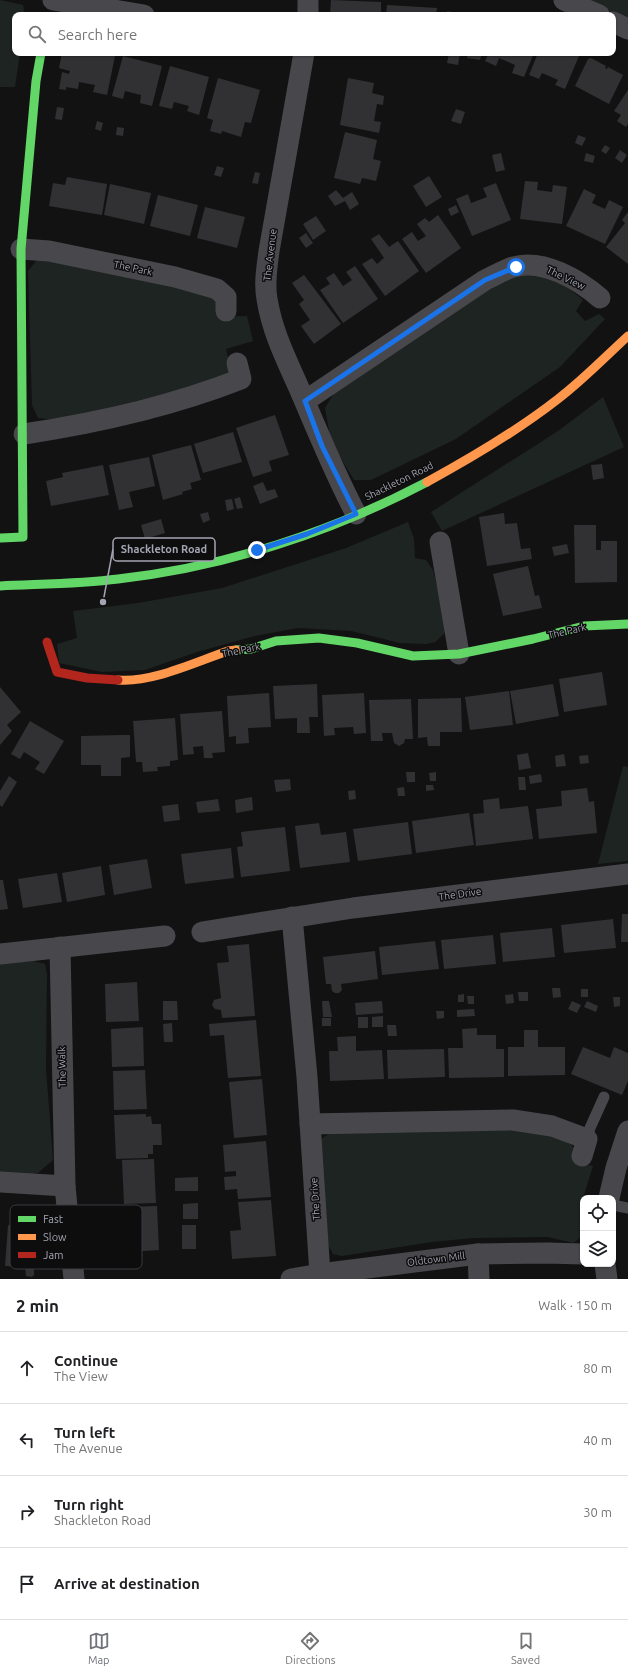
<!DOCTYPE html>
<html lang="en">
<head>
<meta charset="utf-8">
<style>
	body { margin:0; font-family:Ubuntu,sans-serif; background:#f2f2f2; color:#202124 }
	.controls { position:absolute; right:12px; bottom:12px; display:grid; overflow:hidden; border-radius:8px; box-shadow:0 1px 3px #0004 }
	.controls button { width:36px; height:36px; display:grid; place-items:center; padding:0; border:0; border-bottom:1px solid #e0e0e0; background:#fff; color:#202124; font:20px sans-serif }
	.stop { position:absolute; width:12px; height:12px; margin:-9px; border:3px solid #1a73e8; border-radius:50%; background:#fff }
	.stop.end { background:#1a73e8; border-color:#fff; box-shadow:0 1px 4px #0008 }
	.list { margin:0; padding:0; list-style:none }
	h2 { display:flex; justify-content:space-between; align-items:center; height:52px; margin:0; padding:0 16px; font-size:17px }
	h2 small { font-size:13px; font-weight:400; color:#757577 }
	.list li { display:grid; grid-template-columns:26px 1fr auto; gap:12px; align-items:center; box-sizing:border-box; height:72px; padding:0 16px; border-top:1px solid #e0e0e0 }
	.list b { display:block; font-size:15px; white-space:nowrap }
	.list p { margin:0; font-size:13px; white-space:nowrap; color:#757577 }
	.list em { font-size:13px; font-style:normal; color:#757577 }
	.icon { flex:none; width:22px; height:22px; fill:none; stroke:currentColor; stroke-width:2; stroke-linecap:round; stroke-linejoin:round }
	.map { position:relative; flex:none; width:628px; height:1279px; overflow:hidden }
	.search { position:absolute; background:#fff; box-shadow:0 1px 3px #0004; left:12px; right:12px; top:12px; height:44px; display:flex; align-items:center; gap:10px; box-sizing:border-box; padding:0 14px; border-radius:8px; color:#757577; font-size:15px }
	.sheet { height:340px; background:#fff }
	nav { display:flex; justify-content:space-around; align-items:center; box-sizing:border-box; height:56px; border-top:1px solid #e0e0e0; background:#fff; font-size:11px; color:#757577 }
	nav a { display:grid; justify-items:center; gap:2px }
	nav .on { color:#71727b }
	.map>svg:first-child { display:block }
</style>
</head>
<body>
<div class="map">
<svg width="628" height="1279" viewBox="0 0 628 1279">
	<rect width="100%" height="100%" fill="#121213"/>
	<g fill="#1e2421">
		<path d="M0,0L23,5L25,15H15V53H20L15,87H0Z"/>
		<path d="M584,0H628V21Z"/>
		<path d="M47,258L212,295L218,304V317L247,316L253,341L226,349L231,369L229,374L193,387L58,420L38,418L32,405L28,271L36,261Z"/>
		<path d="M520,275C554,278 556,277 583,300L576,311L585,321L599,314L605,319L560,367L456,439L371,480H354L331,442L325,408L337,388L487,290Z"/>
		<path d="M603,397L624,447L442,531L431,512L558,431Z"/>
		<path d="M408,522L414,539L415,558L426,560L433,570L446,623L444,634L435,642L426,644L400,643L351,631L298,628L255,636L197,652L145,670L102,672L59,663L57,644L77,638L73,611L138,603L222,588L346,548Z"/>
		<path d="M623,766L628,767V861L598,864Z"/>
		<path d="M29,960L45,964L47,974L46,1068L53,1160L38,1173L25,1175L0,1174V964Z"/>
		<path d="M533,1130L570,1142L574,1149L573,1161L593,1166L583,1198L580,1238L573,1243L548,1237L473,1238L432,1242L342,1256L333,1254L328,1245L321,1139L327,1135L337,1131Z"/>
	</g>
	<g fill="#313133">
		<path d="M331,0L381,2V15H330Z"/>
		<path d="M387,5L437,8L436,15H386Z"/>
		<path d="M447,11L463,14V15H447Z"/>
		<path d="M62,53H100L115,56L107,95L93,92L95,85L79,82L78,89L66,87V90L59,89L62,72L69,74L70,71L59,68Z"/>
		<path d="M449,53H460L458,65L447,63Z"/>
		<path d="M468,53H482L480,60L467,58Z"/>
		<path d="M489,53H534L524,77L512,73L515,65L499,58L496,66L485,61Z"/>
		<path d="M538,53H578L579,56L565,89L555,85L558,80L549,76L542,73L539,79L529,75Z"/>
		<path d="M123,56L162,66L152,106L140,103L141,95L125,91L123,99L112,96Z"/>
		<path d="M591,58L606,66L605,68L607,69L608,67L623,75L609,104L575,86L588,59Z"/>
		<path d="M170,66L209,77L199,115L187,111L189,106L174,102L172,109L159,106Z"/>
		<path d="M218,78L260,90L251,123L245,122L241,137L222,131L221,134L210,131L213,120L207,118Z"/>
		<path d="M348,78L374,83L372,93L384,96L383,105L377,104L374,121L381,122L379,133L340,125Z"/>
		<path d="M628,90V124L626,127L617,121L621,115L614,111Z"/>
		<path d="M57,107L64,108L62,120L55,119Z"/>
		<path d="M456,109L465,112L461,124L451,121Z"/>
		<path d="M97,121L103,123L101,131L95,129Z"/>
		<path d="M117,127L124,128L123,136L116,135Z"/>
		<path d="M345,132L377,140L373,159L381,161L376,181L362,178L360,184L334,178Z"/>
		<path d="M578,135L586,138L582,146L575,143Z"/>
		<path d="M605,145L610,148L606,154L601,151Z"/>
		<path d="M620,150L627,155L622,163L615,158Z"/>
		<path d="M501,153L505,170L496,172L492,155Z"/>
		<path d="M586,153L595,156L593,163L584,161Z"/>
		<path d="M217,166L224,168L221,177L214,175Z"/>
		<path d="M255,172L260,173L258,184L252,183Z"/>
		<path d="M429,176L442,197L426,207L413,186Z"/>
		<path d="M67,177L107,184L102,215L49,206L53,183L65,185Z"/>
		<path d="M525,181L538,182L537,190L552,192L553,185L567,187L562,224L520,219Z"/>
		<path d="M496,183L511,220L472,236L456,199L468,194L471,203L487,197L483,188Z"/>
		<path d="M110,184L151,193L144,224L104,215Z"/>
		<path d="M584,189L596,195L592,203L605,209L609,200L623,207L605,244L566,226Z"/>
		<path d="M336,190L343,198L352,192L359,204L350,210L345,201L335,206L328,196Z"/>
		<path d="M158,195L198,205L190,236L150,226Z"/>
		<path d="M456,205L459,212L451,216L448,209Z"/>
		<path d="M205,207L245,217L237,248L197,238Z"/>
		<path d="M628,212V264L606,247L625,223L622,220Z"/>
		<path d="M438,215L461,248L426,273L402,239L412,232L418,241L426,236L417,224L425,218L429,222Z"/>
		<path d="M316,216L326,231L313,240L303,224Z"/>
		<path d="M306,233L313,243L306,248L299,238Z"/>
		<path d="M379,234L389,247L398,241L419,271L385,296L362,264L372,258L377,264L384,258L371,239Z"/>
		<path d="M355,266L378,299L343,323L320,290L330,284L326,278L334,273L343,286L352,280L346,272Z"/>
		<path d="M304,275L341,324L314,344L301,326L310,320L299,304L304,300L292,283Z"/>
		<path d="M275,415L289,455L269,461L272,471L253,477L236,428Z"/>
		<path d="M233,432L242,462L203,473L194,444Z"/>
		<path d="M191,445L201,480L190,483L192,489L182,492L183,494L163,500L152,455Z"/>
		<path d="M149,457L155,486L129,492L133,507L119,510L109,465Z"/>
		<path d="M602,464L604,478L593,480L591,465Z"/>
		<path d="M103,465L109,495L51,506L46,481L63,477L62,473Z"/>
		<path d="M263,482L267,491L275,489L278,497L260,504L253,486Z"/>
		<path d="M240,497L243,508L237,509L234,499Z"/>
		<path d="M232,499L234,509L227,511L225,500Z"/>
		<path d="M208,512L210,520L203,523L200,514Z"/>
		<path d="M504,513L505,524L517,523L521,549L530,548L532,559L487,566L479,517Z"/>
		<path d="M161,519L165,533L145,539L141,525Z"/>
		<path d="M574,525H596V550H601V541H617V582L575,583Z"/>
		<path d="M567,544L569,553L554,556L552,547Z"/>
		<path d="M528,566L535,596L539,595L542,608L503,616L493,574Z"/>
		<path d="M602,672L607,705L564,712L559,679Z"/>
		<path d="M317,684L318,717H309L310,733H297V718L275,719L273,686Z"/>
		<path d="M553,684L559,716L516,724L510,691Z"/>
		<path d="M0,687L21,712L7,725L12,731L0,745Z"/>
		<path d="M509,691L513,725L470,730L465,697Z"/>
		<path d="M269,693L271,727L248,728L249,743L236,744V736L229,737L227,696Z"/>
		<path d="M364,693L366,733L354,734L353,727L334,728L335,735L324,736L322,695Z"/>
		<path d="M461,698L462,732H440V746H428L427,737L418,738V699Z"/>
		<path d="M411,699L413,739H405L404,743L399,746L394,743L392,733H382L383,741H371L369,700Z"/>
		<path d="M222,711L225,752L212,753L213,758H204L203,746L193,747L194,754L183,755L180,714Z"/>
		<path d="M175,718L178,760L170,761V766L157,767L158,771L143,772L142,762H136L133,721Z"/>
		<path d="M30,721L64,741L44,774L35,769L40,762L24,752L20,759L11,754Z"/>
		<path d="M120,735H130V757L121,758V776H101V765H81V736Z"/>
		<path d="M528,753L531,768L519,770L517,755Z"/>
		<path d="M564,754L566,766L556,767L555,756Z"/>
		<path d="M588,755L589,763L580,764L579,756Z"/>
		<path d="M406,772H415V782H407Z"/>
		<path d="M436,772V781H430L429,773Z"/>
		<path d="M541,774L542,782L530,784L529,776Z"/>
		<path d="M9,776L17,782L2,807L0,805V791Z"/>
		<path d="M518,777H525L526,790H519Z"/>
		<path d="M290,779L291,790L276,792L274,780Z"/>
		<path d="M426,785H433L434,790L426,791Z"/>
		<path d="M404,787L405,796H398L397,788Z"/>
		<path d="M587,788L589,802L594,801L597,833L539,839L536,809L562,806L561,791Z"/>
		<path d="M355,790L356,799L349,800L348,791Z"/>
		<path d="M252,797L253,810L236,813L235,800Z"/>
		<path d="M499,798L500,809L528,806L533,839L476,846L473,814L484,813L483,800Z"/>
		<path d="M218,799L220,811L198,813L196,802Z"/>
		<path d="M178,804L180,820L164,822L162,806Z"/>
		<path d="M469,813L474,845L416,853L412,821Z"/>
		<path d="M408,822L412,854L358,861L353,829Z"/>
		<path d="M319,823L321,835L346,832L350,862L300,868L295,826Z"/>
		<path d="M285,827L290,871L241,877L237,847L243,846L241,832Z"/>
		<path d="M231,848L234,878L185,884L181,854Z"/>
		<path d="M147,859L152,888L114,895L109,865Z"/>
		<path d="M101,866L105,895L67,902L62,873Z"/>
		<path d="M57,873L62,902L23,908L18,879Z"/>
		<path d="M0,880H3L8,909L0,910Z"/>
		<path d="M622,914H628V942H621Z"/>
		<path d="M613,919L616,948L564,953L561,925Z"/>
		<path d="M552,928L555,957L503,962L500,933Z"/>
		<path d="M493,935L496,964L444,969L441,940Z"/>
		<path d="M435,941L439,969L382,975L379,947Z"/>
		<path d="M249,944L255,1016L222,1018L221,1010L215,1009L212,1005L214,1000L221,998L217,963L229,962L227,946Z"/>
		<path d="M375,951L378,979L341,984L342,990L339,993H335L332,991L331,984H326L323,957Z"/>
		<path d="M137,982L139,1021L106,1022L105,984Z"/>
		<path d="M552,988H560L561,997L553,998Z"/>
		<rect x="581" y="989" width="7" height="8"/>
		<path d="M518,992H528V1001H519Z"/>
		<path d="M464,994V1002H458V995Z"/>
		<path d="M513,994L514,1003L506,1004L505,995Z"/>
		<path d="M467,996H474V1004H468Z"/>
		<path d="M613,997H620V1006L614,1007Z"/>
		<path d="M163,1001H177L178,1020H163Z"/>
		<path d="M322,1001H329L332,1017H323Z"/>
		<path d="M382,1001L383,1013L356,1015L355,1003Z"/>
		<path d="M572,1001L581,1005L577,1013L568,1009Z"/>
		<path d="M587,1001L598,1006L596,1012L584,1007Z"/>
		<path d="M474,1009L475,1016L457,1017V1010Z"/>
		<path d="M436,1011H444V1018L437,1019Z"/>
		<path d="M383,1016V1027H372V1017Z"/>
		<rect x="358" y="1017" width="10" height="11"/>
		<rect x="322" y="1018" width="9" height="8"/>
		<path d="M256,1020L261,1076L228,1078L224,1035L210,1036L209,1024Z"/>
		<path d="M172,1023L173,1042H164L163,1024Z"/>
		<path d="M387,1025H396L397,1036H388Z"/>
		<path d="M143,1027L144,1066L112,1067L111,1029Z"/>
		<path d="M477,1028V1035H496V1049H504V1077L449,1078L448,1048H463L462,1029Z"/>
		<path d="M524,1030H538V1047H565V1075L508,1076V1047H524Z"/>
		<path d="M356,1036V1051L382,1050L384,1079L330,1081L329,1051H338L337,1037Z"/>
		<path d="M583,1047L610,1058L614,1047L628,1053V1081L622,1095L571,1074Z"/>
		<path d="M444,1049L445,1077L388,1079L387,1050Z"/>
		<path d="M145,1070L147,1109L114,1110L113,1071Z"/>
		<path d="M262,1079L267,1135L234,1138L229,1082Z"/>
		<path d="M146,1114V1117L151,1116L152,1124H161L162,1145H153V1154H148V1158L116,1159L114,1115Z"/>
		<path d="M266,1141L271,1197L238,1199L237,1189L225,1190L224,1177L236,1176V1171L225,1172L223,1145Z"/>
		<path d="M154,1159L156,1203L124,1204L122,1160Z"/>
		<path d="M198,1177V1191H175V1178Z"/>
		<path d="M271,1200L276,1256L232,1259L230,1231L241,1230L238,1202Z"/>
		<path d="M198,1203V1219H183V1204Z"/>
		<path d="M157,1206L159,1250L128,1252L125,1207Z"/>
		<path d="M8,1225L47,1228L44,1268H34V1275L32,1277L26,1276L25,1267L5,1266Z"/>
		<rect x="182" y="1225" width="14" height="24"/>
	</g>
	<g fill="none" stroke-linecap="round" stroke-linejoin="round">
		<g stroke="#48484c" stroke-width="11">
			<path d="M587,1139L590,1128L604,1097"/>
			<path d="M613,1205L628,1208"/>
		</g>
		<g stroke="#48484c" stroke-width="21">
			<path d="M53,0L144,15"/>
			<path d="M564,0L599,15"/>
			<path d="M308,15V0"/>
			<path d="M613,22L628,29"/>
			<path d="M304,53L269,251C267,267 264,283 267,299C273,337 291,368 305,402C321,440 337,478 356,514"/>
			<path d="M21,249L49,251L175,277L217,289L226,297V311"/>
			<path d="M305,401L485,280C494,276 504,270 513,267C543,258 579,280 600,298"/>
			<path d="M24,434C97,423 172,406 241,379L237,363"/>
			<path d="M440,542L459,654"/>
			<path d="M292,917L307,1077L320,1274"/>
			<path d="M202,932L353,908L628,874"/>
			<path d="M60,947L65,1186L74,1279"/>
			<path d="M0,954L165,936"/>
			<path d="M310,1124L513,1120L552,1126L587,1139L582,1156"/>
			<path d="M0,1182L65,1186"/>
			<path d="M609,1198L616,1168L628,1131"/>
			<path d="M478,1254L479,1279"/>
			<path d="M605,1264L607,1279"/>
			<path d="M291,1279L320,1274L478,1254L547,1253L583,1254"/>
		</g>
		<g stroke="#63d668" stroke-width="9">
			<path d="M1,538L23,537L21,249L36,81L41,53"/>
			<path d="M0,586C39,584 79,584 118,579C225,567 332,532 427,482"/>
			<path d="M236,650L251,649L276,641L319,638L357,643L413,656L459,654L533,639L584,626L628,624"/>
		</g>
		<g stroke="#ff974d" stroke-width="9">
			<path d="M427,482C473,457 517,431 558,399C583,380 605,357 628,336"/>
			<path d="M118,680C152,683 195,662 228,651L236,650"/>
		</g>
		<path stroke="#b3261e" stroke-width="9" d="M47,642L57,672L87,678L118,680"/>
	</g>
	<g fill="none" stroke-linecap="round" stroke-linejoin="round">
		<path stroke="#1a73e8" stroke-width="5" d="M257,550L307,534L356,514L322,446L305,401L485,280L516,267"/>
	</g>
	<g text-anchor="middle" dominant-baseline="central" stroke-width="3" stroke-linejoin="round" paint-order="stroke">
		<g font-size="10" fill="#a4a5b3" stroke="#0d0d0e">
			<text transform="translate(270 255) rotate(-83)">The Avenue</text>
			<text transform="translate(133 268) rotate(12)">The Park</text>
			<text transform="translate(566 278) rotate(26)">The View</text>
			<text transform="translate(399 481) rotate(-26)">Shackleton Road</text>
			<text transform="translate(567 631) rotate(-13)">The Park</text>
			<text transform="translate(241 650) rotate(-12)">The Park</text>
			<text transform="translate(460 894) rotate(-8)">The Drive</text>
			<text transform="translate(62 1067) rotate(-91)">The Walk</text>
			<text transform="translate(315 1199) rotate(-94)">The Drive</text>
			<text transform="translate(436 1259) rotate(-7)">Oldtown Mill</text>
		</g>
	</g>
	<rect x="10" y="1205" width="132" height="64" rx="6" fill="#0d0d0e" stroke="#3a3b40" stroke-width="1"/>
	<rect x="18" y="1216" width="18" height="6" fill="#63d668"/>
	<rect x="18" y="1234" width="18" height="6" fill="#ff974d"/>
	<rect x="18" y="1252" width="18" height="6" fill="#b3261e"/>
	<g font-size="11" fill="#a4a5b3">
		<text x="43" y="1223">Fast</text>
		<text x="43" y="1241">Slow</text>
		<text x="43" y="1259">Jam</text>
	</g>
	<path fill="none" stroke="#a4a5b3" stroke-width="1.5" d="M103 602L113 549"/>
	<circle fill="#a4a5b3" stroke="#0d0d0e" stroke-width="1.5" cx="103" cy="602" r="4"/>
	<rect fill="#0d0d0e" stroke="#a4a5b3" stroke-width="1.5" x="113" y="538" width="102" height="23" rx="4"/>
	<g font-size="11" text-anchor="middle" font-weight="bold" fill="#a4a5b3">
		<text x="164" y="553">Shackleton Road</text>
	</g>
</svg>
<div class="controls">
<button><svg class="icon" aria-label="locate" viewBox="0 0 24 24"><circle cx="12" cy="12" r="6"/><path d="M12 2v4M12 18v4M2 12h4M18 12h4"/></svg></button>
<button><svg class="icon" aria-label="layers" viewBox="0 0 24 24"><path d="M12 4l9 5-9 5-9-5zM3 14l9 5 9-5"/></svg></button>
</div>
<div class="stop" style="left:516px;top:267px"></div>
<div class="stop end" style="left:257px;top:550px"></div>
<div class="search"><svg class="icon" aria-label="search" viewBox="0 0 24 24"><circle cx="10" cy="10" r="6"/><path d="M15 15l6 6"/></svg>Search here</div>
</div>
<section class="sheet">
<h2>2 min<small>Walk · 150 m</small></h2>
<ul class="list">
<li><svg class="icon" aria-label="ahead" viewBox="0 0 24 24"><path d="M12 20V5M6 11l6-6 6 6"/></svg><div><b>Continue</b><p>The View</p></div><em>80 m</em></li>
<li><svg class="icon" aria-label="left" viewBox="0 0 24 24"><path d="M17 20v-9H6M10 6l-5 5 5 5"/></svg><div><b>Turn left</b><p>The Avenue</p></div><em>40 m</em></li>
<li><svg class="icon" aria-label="right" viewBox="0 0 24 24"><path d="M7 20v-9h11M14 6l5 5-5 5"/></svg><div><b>Turn right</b><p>Shackleton Road</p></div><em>30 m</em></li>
<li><svg class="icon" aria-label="arrive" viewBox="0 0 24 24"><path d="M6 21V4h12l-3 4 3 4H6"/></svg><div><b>Arrive at destination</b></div></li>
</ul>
</section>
<nav>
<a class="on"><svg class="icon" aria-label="map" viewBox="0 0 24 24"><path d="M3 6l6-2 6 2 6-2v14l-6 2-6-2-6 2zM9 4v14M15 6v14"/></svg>Map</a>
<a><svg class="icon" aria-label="directions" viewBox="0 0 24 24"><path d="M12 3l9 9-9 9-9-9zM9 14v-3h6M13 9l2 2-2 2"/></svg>Directions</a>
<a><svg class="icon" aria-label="saved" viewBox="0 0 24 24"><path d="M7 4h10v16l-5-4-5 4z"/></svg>Saved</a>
</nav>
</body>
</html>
